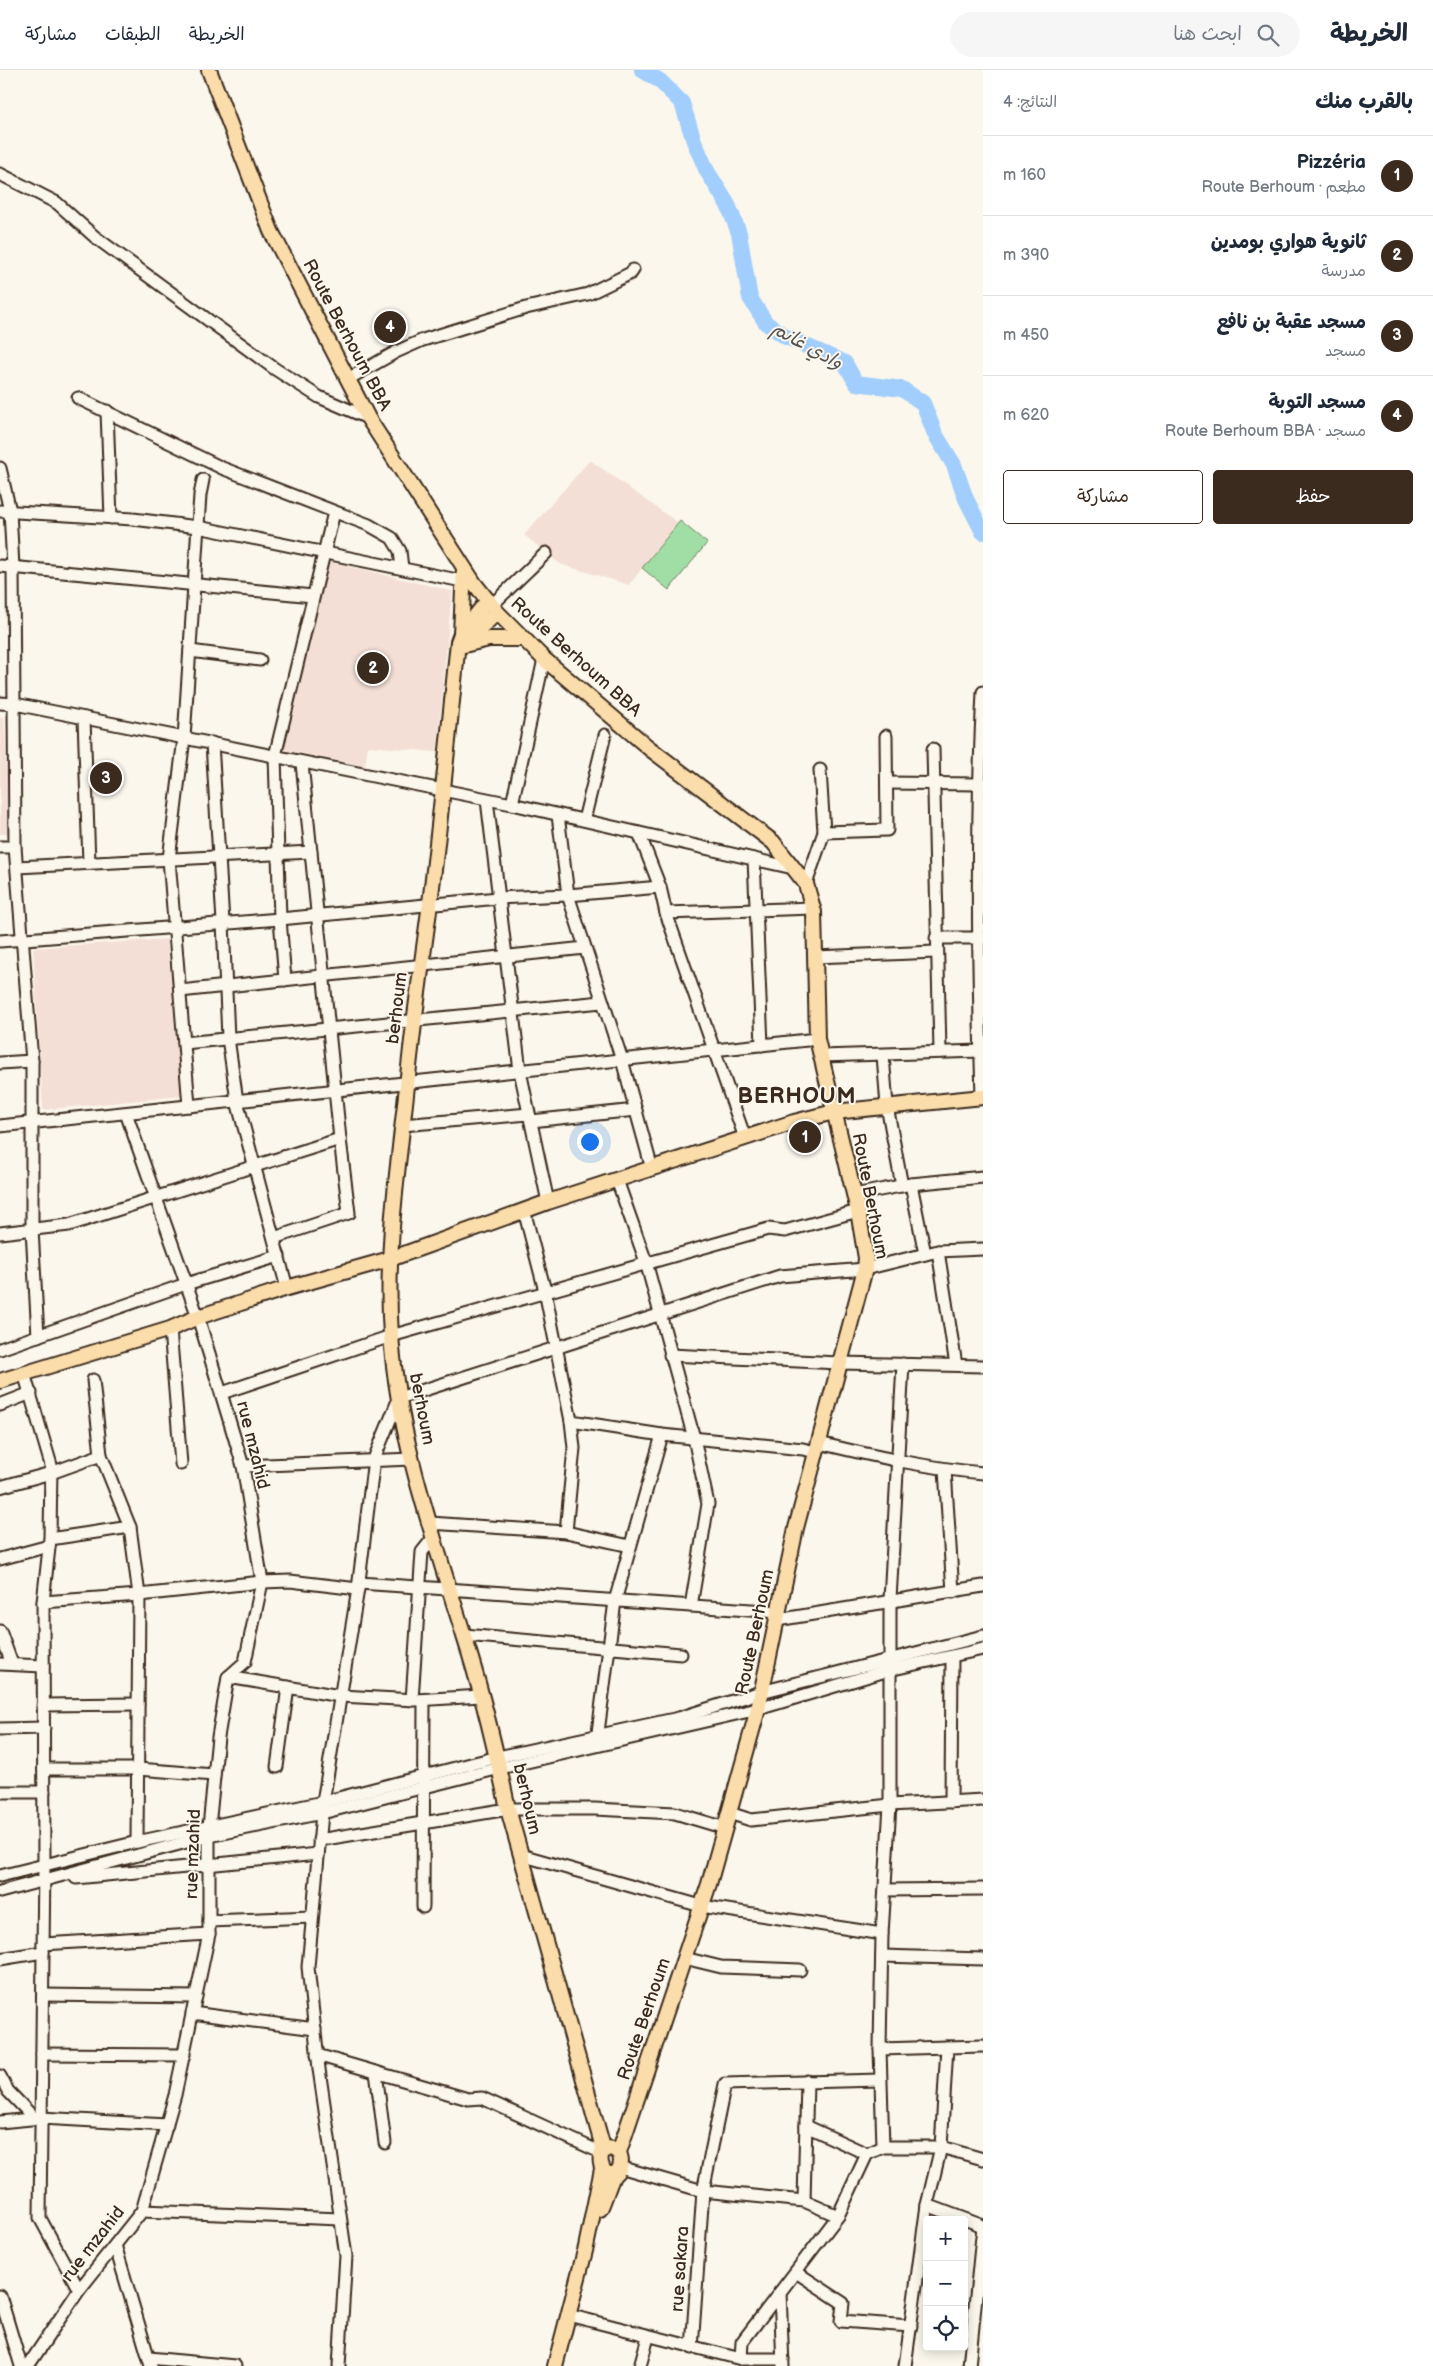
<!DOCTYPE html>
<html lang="ar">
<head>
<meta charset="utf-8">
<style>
	body { margin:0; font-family:"Balsamiq Sans","Playpen Sans Arabic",sans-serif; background:#f6f6f7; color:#1f2937; direction:rtl }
	.controls { position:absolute; right:15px; bottom:15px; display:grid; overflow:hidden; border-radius:5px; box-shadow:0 2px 12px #0003 }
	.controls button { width:45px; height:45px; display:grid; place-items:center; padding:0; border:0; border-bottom:1px solid #e0e1e3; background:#fff; color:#1f2937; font:25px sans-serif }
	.you { position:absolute; left:589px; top:1071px; width:18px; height:18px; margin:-12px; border:4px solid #fff; border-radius:50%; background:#1a73e8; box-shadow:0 0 0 8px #1a73e833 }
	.badge { display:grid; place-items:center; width:32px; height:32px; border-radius:50%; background:#3b2a1e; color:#fff; font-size:16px; font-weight:700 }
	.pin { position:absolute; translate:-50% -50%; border:2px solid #fff; box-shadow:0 1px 5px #0006 }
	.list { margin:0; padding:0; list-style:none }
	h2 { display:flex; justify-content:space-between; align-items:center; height:65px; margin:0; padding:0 20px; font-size:21px }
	h2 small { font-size:16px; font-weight:400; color:#747a83 }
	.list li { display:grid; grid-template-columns:32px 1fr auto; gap:15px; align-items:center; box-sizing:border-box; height:80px; padding:0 20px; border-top:1px solid #e0e1e3 }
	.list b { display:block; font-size:19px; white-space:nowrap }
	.list p { margin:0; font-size:16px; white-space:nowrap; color:#747a83 }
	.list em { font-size:16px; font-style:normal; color:#747a83 }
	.actions { display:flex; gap:10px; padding:15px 20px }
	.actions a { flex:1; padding:11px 0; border:1px solid #3b2a1e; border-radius:5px; text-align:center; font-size:18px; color:#3b2a1e }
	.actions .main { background:#3b2a1e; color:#fff }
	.icon { flex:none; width:28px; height:28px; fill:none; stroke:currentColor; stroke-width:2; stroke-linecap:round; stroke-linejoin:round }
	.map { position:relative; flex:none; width:983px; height:2296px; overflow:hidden; direction:ltr }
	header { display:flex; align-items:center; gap:30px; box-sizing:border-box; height:70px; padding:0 25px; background:#fff; border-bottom:1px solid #e0e1e3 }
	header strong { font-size:24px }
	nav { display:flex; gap:28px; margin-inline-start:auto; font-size:18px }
	.search { width:350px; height:45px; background:#f6f6f7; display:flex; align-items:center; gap:12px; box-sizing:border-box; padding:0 18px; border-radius:28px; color:#747a83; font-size:19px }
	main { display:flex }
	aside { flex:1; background:#fff }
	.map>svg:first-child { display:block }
</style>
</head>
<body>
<header>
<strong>الخريطة</strong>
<div class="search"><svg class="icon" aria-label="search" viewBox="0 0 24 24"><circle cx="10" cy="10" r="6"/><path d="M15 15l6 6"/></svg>ابحث هنا</div>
<nav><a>الخريطة</a><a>الطبقات</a><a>مشاركة</a></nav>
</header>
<main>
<aside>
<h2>بالقرب منك<small>النتائج: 4</small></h2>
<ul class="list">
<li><span class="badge">1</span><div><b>Pizzéria</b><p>مطعم · Route Berhoum</p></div><em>160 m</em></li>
<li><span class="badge">2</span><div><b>ثانوية هواري بومدين</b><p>مدرسة</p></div><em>390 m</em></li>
<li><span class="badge">3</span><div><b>مسجد عقبة بن نافع</b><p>مسجد</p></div><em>450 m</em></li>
<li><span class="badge">4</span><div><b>مسجد التوبة</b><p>مسجد · Route Berhoum BBA</p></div><em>620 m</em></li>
</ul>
<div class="actions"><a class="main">حفظ</a><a>مشاركة</a></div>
</aside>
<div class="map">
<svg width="983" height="2296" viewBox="0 0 983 2296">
	<rect width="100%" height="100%" fill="#fbf7ec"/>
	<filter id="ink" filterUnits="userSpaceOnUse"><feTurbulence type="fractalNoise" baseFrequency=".02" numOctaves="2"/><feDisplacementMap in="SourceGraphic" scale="10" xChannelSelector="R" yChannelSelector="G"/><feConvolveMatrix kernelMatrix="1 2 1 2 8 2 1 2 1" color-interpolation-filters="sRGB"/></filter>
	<g filter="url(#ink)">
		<g fill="#f4dfd6">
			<path d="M590,390L678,453L629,515L560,494L524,465Z"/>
			<path d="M327,491L452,521L437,682L368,676L365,696L280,679Z"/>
			<path d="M0,647L4,648L10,764H0Z"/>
			<path d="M167,869L181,1026L43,1040L33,878Z"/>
		</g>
		<path fill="#a0dea5" stroke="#6e8462" d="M680,451L707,473L669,520L642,498Z"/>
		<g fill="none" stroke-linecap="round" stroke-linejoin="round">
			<path stroke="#a1cefc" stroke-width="16" d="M642,0L660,11L682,33L694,71L707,101L728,135L739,163L750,228L766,253L786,267L845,293L856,313L902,319L923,333L935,364L954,395L966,429L983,462"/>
			<defs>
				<g id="minor">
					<path d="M0,104L57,133L95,167L275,299L319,327L368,348"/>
					<path d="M348,309L396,282L423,270L526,238L588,224L631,203L633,200"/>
					<path d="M78,328L222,398L369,455L392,468L400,481L402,498"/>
					<path d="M107,341L111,448"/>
					<path d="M0,398L10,441L13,497L15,777L32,991V1159L38,1266"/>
					<path d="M0,441L133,449L198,457L472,513"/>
					<path d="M0,496L313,526"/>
					<path d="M492,535L546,483"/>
					<path d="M190,581L260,590"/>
					<path d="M0,633L15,634L512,734L793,798"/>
					<path d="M84,648L89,793"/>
					<path d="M212,673L223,852L228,968L237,1031L287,1218"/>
					<path d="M933,679L940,982"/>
					<path d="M820,700L824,762"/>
					<path d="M887,713L979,714"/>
					<path d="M487,730L520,1001L548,1132"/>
					<path d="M512,734L544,589"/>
					<path d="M558,745L568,825L622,990L652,1099"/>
					<path d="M584,750L605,665"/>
					<path d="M639,763L660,817L666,843L745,1068"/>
					<path d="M0,777H15"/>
					<path d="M754,789L762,975"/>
					<path d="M17,797L311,782"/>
					<path d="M806,814L824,762L887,760L886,666"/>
					<path d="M666,843L813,838"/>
					<path d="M936,868H983"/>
					<path d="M0,871L280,849L498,828L568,825L660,817"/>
					<path d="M815,887L936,882"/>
					<path d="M285,910L280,849L275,686L334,442"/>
					<path d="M180,921L585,878"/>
					<path d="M184,973L602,932"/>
					<path d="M883,985L887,1036L902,1116"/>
					<path d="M821,986L981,981"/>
					<path d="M0,993L32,991"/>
					<path d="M982,1027C978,892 976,757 983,622"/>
					<path d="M189,1036L169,789L184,668L200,425L203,410"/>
					<path d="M531,1051L636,1040"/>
					<path d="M402,1055L529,1044"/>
					<path d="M0,1056L817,969"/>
					<path d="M617,1110L646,1192L694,1368L708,1434L691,1536"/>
					<path d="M911,1114L925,1184"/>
					<path d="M854,1125L911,1114L983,1107"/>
					<path d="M524,1140L545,1221L571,1351L662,1365L803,1379L816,1382"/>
					<path d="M0,1163L69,1155L340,1069"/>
					<path d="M274,1168L349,1143L340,1069L302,693"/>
					<path d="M938,1181L956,1295"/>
					<path d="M170,1259L181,1394"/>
					<path d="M0,1279L186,1214L279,1186"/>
					<path d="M670,1285L839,1293L983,1296"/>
					<path d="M903,1294L890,1530V1735L882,1864L880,1979L883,2077H941L983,2089"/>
					<path d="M24,1303L51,1395L50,1469L43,1532L44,1794L40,2148L79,2220"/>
					<path d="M93,1310L101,1385L130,1457L139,1525L137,1772"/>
					<path d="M222,1323L391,1266L768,1159L785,1161L858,1141"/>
					<path d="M0,1335L31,1323"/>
					<path d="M819,1373C873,1386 927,1398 983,1403"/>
					<path d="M243,1396L412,1389"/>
					<path d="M945,1400L953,1522"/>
					<path d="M0,1417L51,1403L101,1385"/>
					<path d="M430,1453L566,1462L630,1476"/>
					<path d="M566,1462L574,1378L571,1351"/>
					<path d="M50,1469L130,1457"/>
					<path d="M0,1489L49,1476"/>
					<path d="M359,1513L779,1542"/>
					<path d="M43,1532L139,1525L262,1512L290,1511L358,1519"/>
					<path d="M777,1550L983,1516"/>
					<path d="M0,1561L12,1594"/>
					<path d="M464,1565L681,1584"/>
					<path d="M0,1594L43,1596"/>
					<path d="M228,1607L340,1626L416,1630L481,1626"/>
					<path d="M412,1630L422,1482L434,1467"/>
					<path d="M43,1635L138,1634"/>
					<path d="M0,1659L44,1658"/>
					<path d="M597,1670L615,1531L662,1365"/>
					<path d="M277,1697L288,1617"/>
					<path d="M44,1699H138L214,1705"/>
					<path d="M0,1722H44"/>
					<path d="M951,1732L952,1586"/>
					<path d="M729,1743L751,1750L890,1735L983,1730"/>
					<path d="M319,1770L508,1739H595L675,1743L725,1758"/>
					<path d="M521,1785L701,1836L882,1864"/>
					<path d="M0,1806L137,1772L323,1732L498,1687L679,1648L761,1622L983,1566"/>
					<path d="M76,1808L318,1784"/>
					<path d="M885,1820L983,1819"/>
					<path d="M0,1822L209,1766L322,1743L500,1698L758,1639L889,1600L983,1579"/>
					<path d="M423,1837L424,1630"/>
					<path d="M209,1851L312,1847"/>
					<path d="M43,1874L209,1864"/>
					<path d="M882,1886L983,1889"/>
					<path d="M684,1888L721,1897L800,1900"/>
					<path d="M0,1889L43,1882"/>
					<path d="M43,1925L196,1927"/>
					<path d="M192,1943L315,1959"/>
					<path d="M880,1979L947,1977"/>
					<path d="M42,1984L184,1985"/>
					<path d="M317,1985L468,2029L482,2028L602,2083"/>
					<path d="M376,2002L385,2073"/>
					<path d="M0,2006L8,2021L35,2049"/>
					<path d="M0,2052L41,2048L167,2055"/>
					<path d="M806,2056L867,2084"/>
					<path d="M620,2097L703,2121L804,2131L838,2146"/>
					<path d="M804,2131L807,2011"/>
					<path d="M927,2135L983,2156"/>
					<path d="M142,2141L340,2149"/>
					<path d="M115,2175L151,2296"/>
					<path d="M796,2202L843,2233L841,2251L911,2256"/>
					<path d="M780,2222L783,2296"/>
					<path d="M0,2226L21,2296"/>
					<path d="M568,2245L741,2289H783"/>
					<path d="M692,2278L703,2121L725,2014L880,2010"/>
					<path d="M149,2288L235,2296"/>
					<path d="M741,2289L742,2272L838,2146L867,2084L883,2077"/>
					<path d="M28,2296L79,2220L142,2141L175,2025L209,1864V1757L218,1667L228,1607L245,1592L262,1512L243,1396L198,1247L126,1043"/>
					<path d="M339,2296L346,2186L319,1999L308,1897L323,1732L358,1519L374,1389L399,1328L780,1206L865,1199L938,1181L983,1179"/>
					<path d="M640,2296L648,2267"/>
					<path d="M905,2296L927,2135L941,2077L947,1977L983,1976"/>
					<path d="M969,2296L983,2156"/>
				</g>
				<g id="major">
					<path d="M209,0L271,161L368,348L474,513L497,542L544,589L649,678L773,772L806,814L814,842L817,969L858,1141L866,1188L865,1199L796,1458L758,1639L729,1743L709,1814L619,2082"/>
					<path d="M488,530L461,564L458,572C449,659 441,746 430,833C422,894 413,954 407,1016C398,1098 385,1182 391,1265C398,1368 434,1468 464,1566C482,1622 496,1681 508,1739L604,2081"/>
					<path d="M461,564L464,498"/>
					<path d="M465,574L497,542"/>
					<path d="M464,575L489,569H524"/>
					<path d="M0,1311L170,1259L198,1247L287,1218L390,1189L548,1132L794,1052L834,1042L983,1027"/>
					<path d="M600,2139C605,2128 608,2117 613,2106C615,2103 619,2101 620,2097C622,2091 621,2083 615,2080C601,2072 595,2093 607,2104H614"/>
					<path d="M555,2296L586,2177L602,2099"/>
				</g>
			</defs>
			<use href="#minor" stroke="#3b2a1e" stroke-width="15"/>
			<use href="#major" stroke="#3b2a1e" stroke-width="18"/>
			<use href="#minor" stroke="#fbf7ec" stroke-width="11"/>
			<use href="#major" stroke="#fbddab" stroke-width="14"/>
		</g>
	</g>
	<g text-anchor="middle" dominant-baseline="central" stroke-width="4" stroke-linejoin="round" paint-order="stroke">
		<g font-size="18" fill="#3b2a1e" stroke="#fbf7ec">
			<text transform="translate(347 265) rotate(62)">Route Berhoum BBA</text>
			<text transform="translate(576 587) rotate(42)">Route Berhoum BBA</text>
			<text transform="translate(397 938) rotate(-83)">berhoum</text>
			<text transform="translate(870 1126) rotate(79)">Route Berhoum</text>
			<text transform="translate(422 1339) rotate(79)">berhoum</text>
			<text transform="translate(253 1375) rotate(76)">rue mzahid</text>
			<text transform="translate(755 1562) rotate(-78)">Route Berhoum</text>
			<text transform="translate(527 1729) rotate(77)">berhoum</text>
			<text transform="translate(193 1784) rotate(-88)">rue mzahid</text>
			<text transform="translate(644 1949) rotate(-71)">Route Berhoum</text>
			<text transform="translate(93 2174) rotate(-52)">rue mzahid</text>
			<text transform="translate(680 2199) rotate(-86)">rue sakara</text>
		</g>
		<g font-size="19" font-style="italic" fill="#545356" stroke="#fbf7ec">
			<text transform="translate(807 276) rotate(29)">وادي غانم</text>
		</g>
		<g font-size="22" font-weight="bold" letter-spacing="1" fill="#3b2a1e" stroke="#fbf7ec">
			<text x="797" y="1026">BERHOUM</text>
		</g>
	</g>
</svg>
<div class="controls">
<button>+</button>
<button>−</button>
<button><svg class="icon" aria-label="locate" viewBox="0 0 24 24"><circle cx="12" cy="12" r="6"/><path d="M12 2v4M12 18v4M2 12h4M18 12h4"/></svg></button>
</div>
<div class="you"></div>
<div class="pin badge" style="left:805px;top:1067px">1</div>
<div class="pin badge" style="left:373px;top:598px">2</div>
<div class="pin badge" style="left:106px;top:708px">3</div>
<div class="pin badge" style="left:390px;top:257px">4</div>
</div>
</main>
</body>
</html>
